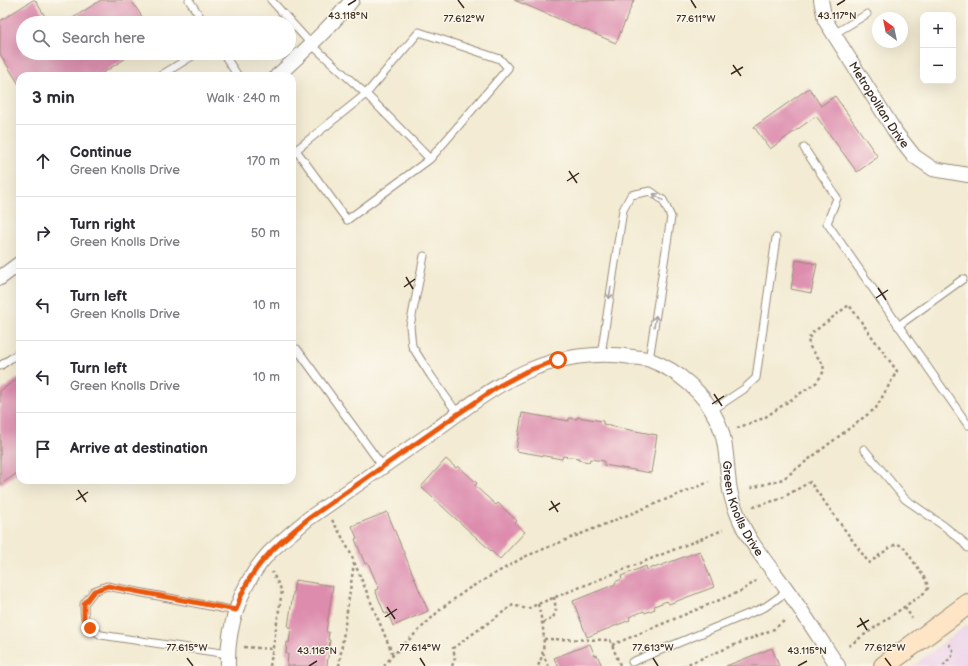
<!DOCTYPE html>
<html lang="en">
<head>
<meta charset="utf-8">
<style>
	body { margin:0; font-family:"Balsamiq Sans",sans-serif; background:#f2f2f3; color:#2b2b33 }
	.controls { position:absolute; right:12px; top:12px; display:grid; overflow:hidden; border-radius:8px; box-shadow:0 4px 16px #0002 }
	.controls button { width:36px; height:36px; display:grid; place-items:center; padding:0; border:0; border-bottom:1px solid #e1e1e2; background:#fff; color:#2b2b33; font:20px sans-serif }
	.compass { position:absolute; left:872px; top:12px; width:36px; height:36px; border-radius:50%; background:#fff; box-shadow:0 4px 16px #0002; rotate:327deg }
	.stop { position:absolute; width:12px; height:12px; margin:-9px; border:3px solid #ea580c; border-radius:50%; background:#fff }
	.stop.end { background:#ea580c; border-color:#fff; box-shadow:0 1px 4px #0008 }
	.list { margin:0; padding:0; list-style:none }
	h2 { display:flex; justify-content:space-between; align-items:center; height:52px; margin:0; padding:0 16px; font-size:17px }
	h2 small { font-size:13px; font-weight:400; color:#7c7c81 }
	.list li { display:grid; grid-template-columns:26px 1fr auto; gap:12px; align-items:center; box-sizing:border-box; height:72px; padding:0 16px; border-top:1px solid #e1e1e2 }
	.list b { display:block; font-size:15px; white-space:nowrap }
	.list p { margin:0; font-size:13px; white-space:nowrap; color:#7c7c81 }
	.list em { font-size:13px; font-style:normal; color:#7c7c81 }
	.icon { flex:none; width:22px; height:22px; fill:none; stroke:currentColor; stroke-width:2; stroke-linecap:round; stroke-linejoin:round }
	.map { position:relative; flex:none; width:968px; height:666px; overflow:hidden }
	.search { position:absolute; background:#fff; box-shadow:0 4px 16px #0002; left:16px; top:16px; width:280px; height:44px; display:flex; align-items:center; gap:10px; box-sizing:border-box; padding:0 14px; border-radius:22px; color:#7c7c81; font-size:15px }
	.panel { position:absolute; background:#fff; box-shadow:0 4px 16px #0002; left:16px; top:72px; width:280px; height:412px; border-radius:12px }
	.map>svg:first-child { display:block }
</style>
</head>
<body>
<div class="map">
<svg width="968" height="666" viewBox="0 0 968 666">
	<rect width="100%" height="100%" fill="#fbf7ec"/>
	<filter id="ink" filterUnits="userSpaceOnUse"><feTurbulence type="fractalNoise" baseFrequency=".025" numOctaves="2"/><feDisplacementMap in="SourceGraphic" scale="8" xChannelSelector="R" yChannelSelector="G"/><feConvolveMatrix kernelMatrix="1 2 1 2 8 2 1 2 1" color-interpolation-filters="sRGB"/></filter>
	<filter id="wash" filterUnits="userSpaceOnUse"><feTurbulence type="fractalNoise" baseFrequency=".012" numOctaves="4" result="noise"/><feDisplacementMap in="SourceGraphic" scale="16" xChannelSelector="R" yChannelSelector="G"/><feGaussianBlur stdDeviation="0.9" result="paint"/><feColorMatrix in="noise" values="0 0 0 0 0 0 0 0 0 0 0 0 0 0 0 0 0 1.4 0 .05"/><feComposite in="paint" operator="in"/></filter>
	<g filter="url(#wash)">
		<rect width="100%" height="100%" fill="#f3ebd3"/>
		<path fill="#ecd1ea" d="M968,624V666H913Z"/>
		<g id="blocks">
			<g fill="#dd8cad">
				<path d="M33,0H35L49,23H23V53H134L98,76H20V86L0,54V21Z"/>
				<path d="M101,0H131L146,23H65Z"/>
				<path d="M514,0H634L616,43Z"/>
				<path d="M809,88L821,106L835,96L878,157L857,172L816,116L770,149L754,127Z"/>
				<path d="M796,260L817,264L811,293L791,289Z"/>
				<path d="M20,377V471L0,485V391Z"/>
				<path d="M522,413L569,421V418L577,419V417L603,421V424L609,425V426L657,435L651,473L604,465V461L590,459L589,462L578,460L579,458L563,456L562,459L516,451Z"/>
				<path d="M446,459L456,468L458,466L477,483L475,486L496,505L498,503L517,521L515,523L525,532L500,559L421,487Z"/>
				<path d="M387,512L428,611L393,626L388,613L385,614L375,590L379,589L368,563L365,564L355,539L357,538L352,526Z"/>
				<path d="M700,551L714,587L669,604L667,601L654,606L655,609L645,613L644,611L629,617L630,620L587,637L573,601L616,584L615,582L622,579L621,576L646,566L647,570L653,567L654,568Z"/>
				<path d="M295,580L333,586L326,632H329L328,640H330L327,666H287L288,654H286L287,642L289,643L291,627H288Z"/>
				<path d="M590,644L595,656L597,655L602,666H558L554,658Z"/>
				<path d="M772,648L779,666H726Z"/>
			</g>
		</g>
	</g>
	<g filter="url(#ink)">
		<use href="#blocks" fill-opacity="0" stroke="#978a78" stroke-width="1"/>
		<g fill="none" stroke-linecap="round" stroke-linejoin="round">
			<defs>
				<g id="lane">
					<path d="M189,0L204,23"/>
					<path d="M271,0L312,45L366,94L370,98L430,159L347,220L296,150L366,94L419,32L500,59L508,68L430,159"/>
					<path d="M834,34L867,14"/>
					<path d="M223,53L238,76"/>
					<path d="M160,76L197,53"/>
					<path d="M804,148L837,198L827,223L968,425"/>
					<path d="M424,256L410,326L412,346L431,376L458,414"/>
					<path d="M898,326L963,279"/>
					<path d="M297,349L383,467"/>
					<path d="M601,355L623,210L631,195L650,191L663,200L671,217L649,360"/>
					<path d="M0,366L20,352"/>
					<path d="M711,411L744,389L756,378L776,238"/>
					<path d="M864,449L905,499L944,526L960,539L968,548"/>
					<path d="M228,654L101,635C85,625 84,623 84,604L94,591L107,586L236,611"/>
					<path d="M632,662L765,607L788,591"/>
				</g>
				<g id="street">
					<path id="s1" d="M821,0L825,20L896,133L914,156L933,169L968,175"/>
					<path d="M277,76C303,52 330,28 352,0"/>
					<path d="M0,278L20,263"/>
					<path id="s2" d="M228,666C227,626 241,583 269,553C281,541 295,530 308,519C350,490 392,460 434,431C463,410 493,386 527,371C559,357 597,351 632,357C638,358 645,358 650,360C679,371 704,393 717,420C727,440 726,462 729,484C730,494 733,503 737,513C748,542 769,565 787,590C805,615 821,641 838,666"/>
				</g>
				<path id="secondary" d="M884,666L968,604"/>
			</defs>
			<use href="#lane" stroke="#978a78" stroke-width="9"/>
			<use href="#street" stroke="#978a78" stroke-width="16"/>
			<use href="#secondary" stroke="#978a78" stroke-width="22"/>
			<g stroke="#978a78" stroke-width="2.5" stroke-dasharray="3 3" stroke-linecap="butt">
				<path d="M737,428L764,418L817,382L824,371L823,364L810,347L808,340L812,333L849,305L897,371L876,408L783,479L748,489"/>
				<path d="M753,507L780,499L810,482L869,563L892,546L897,544L903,546L926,580L928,588L924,593L847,647"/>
				<path d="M332,520L341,535L350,552L393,655"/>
				<path d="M538,604C543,625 548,646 538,666"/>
				<path d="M905,607L912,618"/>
				<path d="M543,623L553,618L556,610L554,597"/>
				<path d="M544,639L610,640L620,665"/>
				<path d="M612,645L741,591L756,581"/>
				<path d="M244,647L273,649"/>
				<path d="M543,653L548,666"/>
				<path d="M270,666L282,591L272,572"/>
				<path d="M339,666L354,563"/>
				<path d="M384,666L393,655L442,608L468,589L524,557L709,482"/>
				<path d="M452,666L455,658L453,648L513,605L527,609L538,604L723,530"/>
				<path d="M683,666L774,629L784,621"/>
				<path d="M943,666L952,656L953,650L948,643"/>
			</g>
			<use href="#lane" stroke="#fff" stroke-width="7"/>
			<use href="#street" stroke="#fff" stroke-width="14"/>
			<use href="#secondary" stroke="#fde5c5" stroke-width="20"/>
		</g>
		<defs><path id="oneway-shaft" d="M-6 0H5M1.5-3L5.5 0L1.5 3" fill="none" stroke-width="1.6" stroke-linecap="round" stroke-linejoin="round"/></defs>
		<g stroke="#a79f9a">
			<use href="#oneway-shaft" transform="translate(658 197) rotate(-145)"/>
			<use href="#oneway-shaft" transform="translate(610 293) rotate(98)"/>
			<use href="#oneway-shaft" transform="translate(655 321) rotate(-81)"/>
		</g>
	</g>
	<g fill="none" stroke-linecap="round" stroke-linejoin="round" filter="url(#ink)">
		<path stroke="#ea580c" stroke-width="5" d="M90,628L84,619V604L94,591L108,586L236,610C238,606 239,600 241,596C254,563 282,540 308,519L458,414L499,386L527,371L558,360"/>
	</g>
	<path fill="none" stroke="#3b2a1e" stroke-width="1.5" d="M458,0L464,8M691,0L696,8M348,5L356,0M837,5L845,0M733,65L741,76M731,74L743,67M569,171L577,183M567,181L579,173M406,277L413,289M404,287L415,279M878,288L886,300M876,298L888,290M714,394L722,406M712,404L724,396M78,490L86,502M76,500L88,492M551,501L558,512M549,510L560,503M387,607L395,619M385,617L397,609M860,618L867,630M857,627L869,620M187,658L193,666M420,658L425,666M653,658L658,666M885,658L891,666M309,666L317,661M798,666L807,661"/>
	<g text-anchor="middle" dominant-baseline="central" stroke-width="3" stroke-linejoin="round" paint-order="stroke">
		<g font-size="12" fill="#3b2a1e" stroke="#fbf7ec">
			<text stroke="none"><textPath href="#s1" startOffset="121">Metropolitan Drive</textPath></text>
			<text stroke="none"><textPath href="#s2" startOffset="750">Green Knolls Drive</textPath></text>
		</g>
	</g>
	<g font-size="10" text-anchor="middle" fill="#3b2a1e" stroke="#fbf7ec" stroke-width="3" stroke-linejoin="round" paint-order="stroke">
		<text x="837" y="19">43.117°N</text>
		<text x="348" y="19">43.118°N</text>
		<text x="464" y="22">77.612°W</text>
		<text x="696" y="22">77.611°W</text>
		<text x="187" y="651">77.615°W</text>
		<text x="420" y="651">77.614°W</text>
		<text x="653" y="651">77.613°W</text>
		<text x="885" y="651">77.612°W</text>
		<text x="317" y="654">43.116°N</text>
		<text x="807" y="654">43.115°N</text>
	</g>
</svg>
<div class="controls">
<button>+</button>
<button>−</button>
</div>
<svg class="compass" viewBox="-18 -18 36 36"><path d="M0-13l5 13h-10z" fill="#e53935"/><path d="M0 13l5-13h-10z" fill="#7c7c81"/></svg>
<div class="stop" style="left:558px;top:360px"></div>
<div class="stop end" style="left:90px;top:628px"></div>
<div class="search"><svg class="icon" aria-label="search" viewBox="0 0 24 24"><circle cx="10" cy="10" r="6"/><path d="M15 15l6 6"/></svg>Search here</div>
<section class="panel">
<h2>3 min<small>Walk · 240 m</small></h2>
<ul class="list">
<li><svg class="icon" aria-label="ahead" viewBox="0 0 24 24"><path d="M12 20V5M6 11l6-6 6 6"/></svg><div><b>Continue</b><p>Green Knolls Drive</p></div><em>170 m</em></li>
<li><svg class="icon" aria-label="right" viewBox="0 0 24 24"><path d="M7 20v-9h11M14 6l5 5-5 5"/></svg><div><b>Turn right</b><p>Green Knolls Drive</p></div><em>50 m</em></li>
<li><svg class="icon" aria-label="left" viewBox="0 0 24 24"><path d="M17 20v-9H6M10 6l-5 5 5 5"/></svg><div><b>Turn left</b><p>Green Knolls Drive</p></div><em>10 m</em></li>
<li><svg class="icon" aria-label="left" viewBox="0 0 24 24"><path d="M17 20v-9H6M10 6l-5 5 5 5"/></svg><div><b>Turn left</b><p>Green Knolls Drive</p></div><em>10 m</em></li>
<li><svg class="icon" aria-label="arrive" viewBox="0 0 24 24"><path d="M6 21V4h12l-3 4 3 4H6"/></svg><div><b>Arrive at destination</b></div></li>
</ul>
</section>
</div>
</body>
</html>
